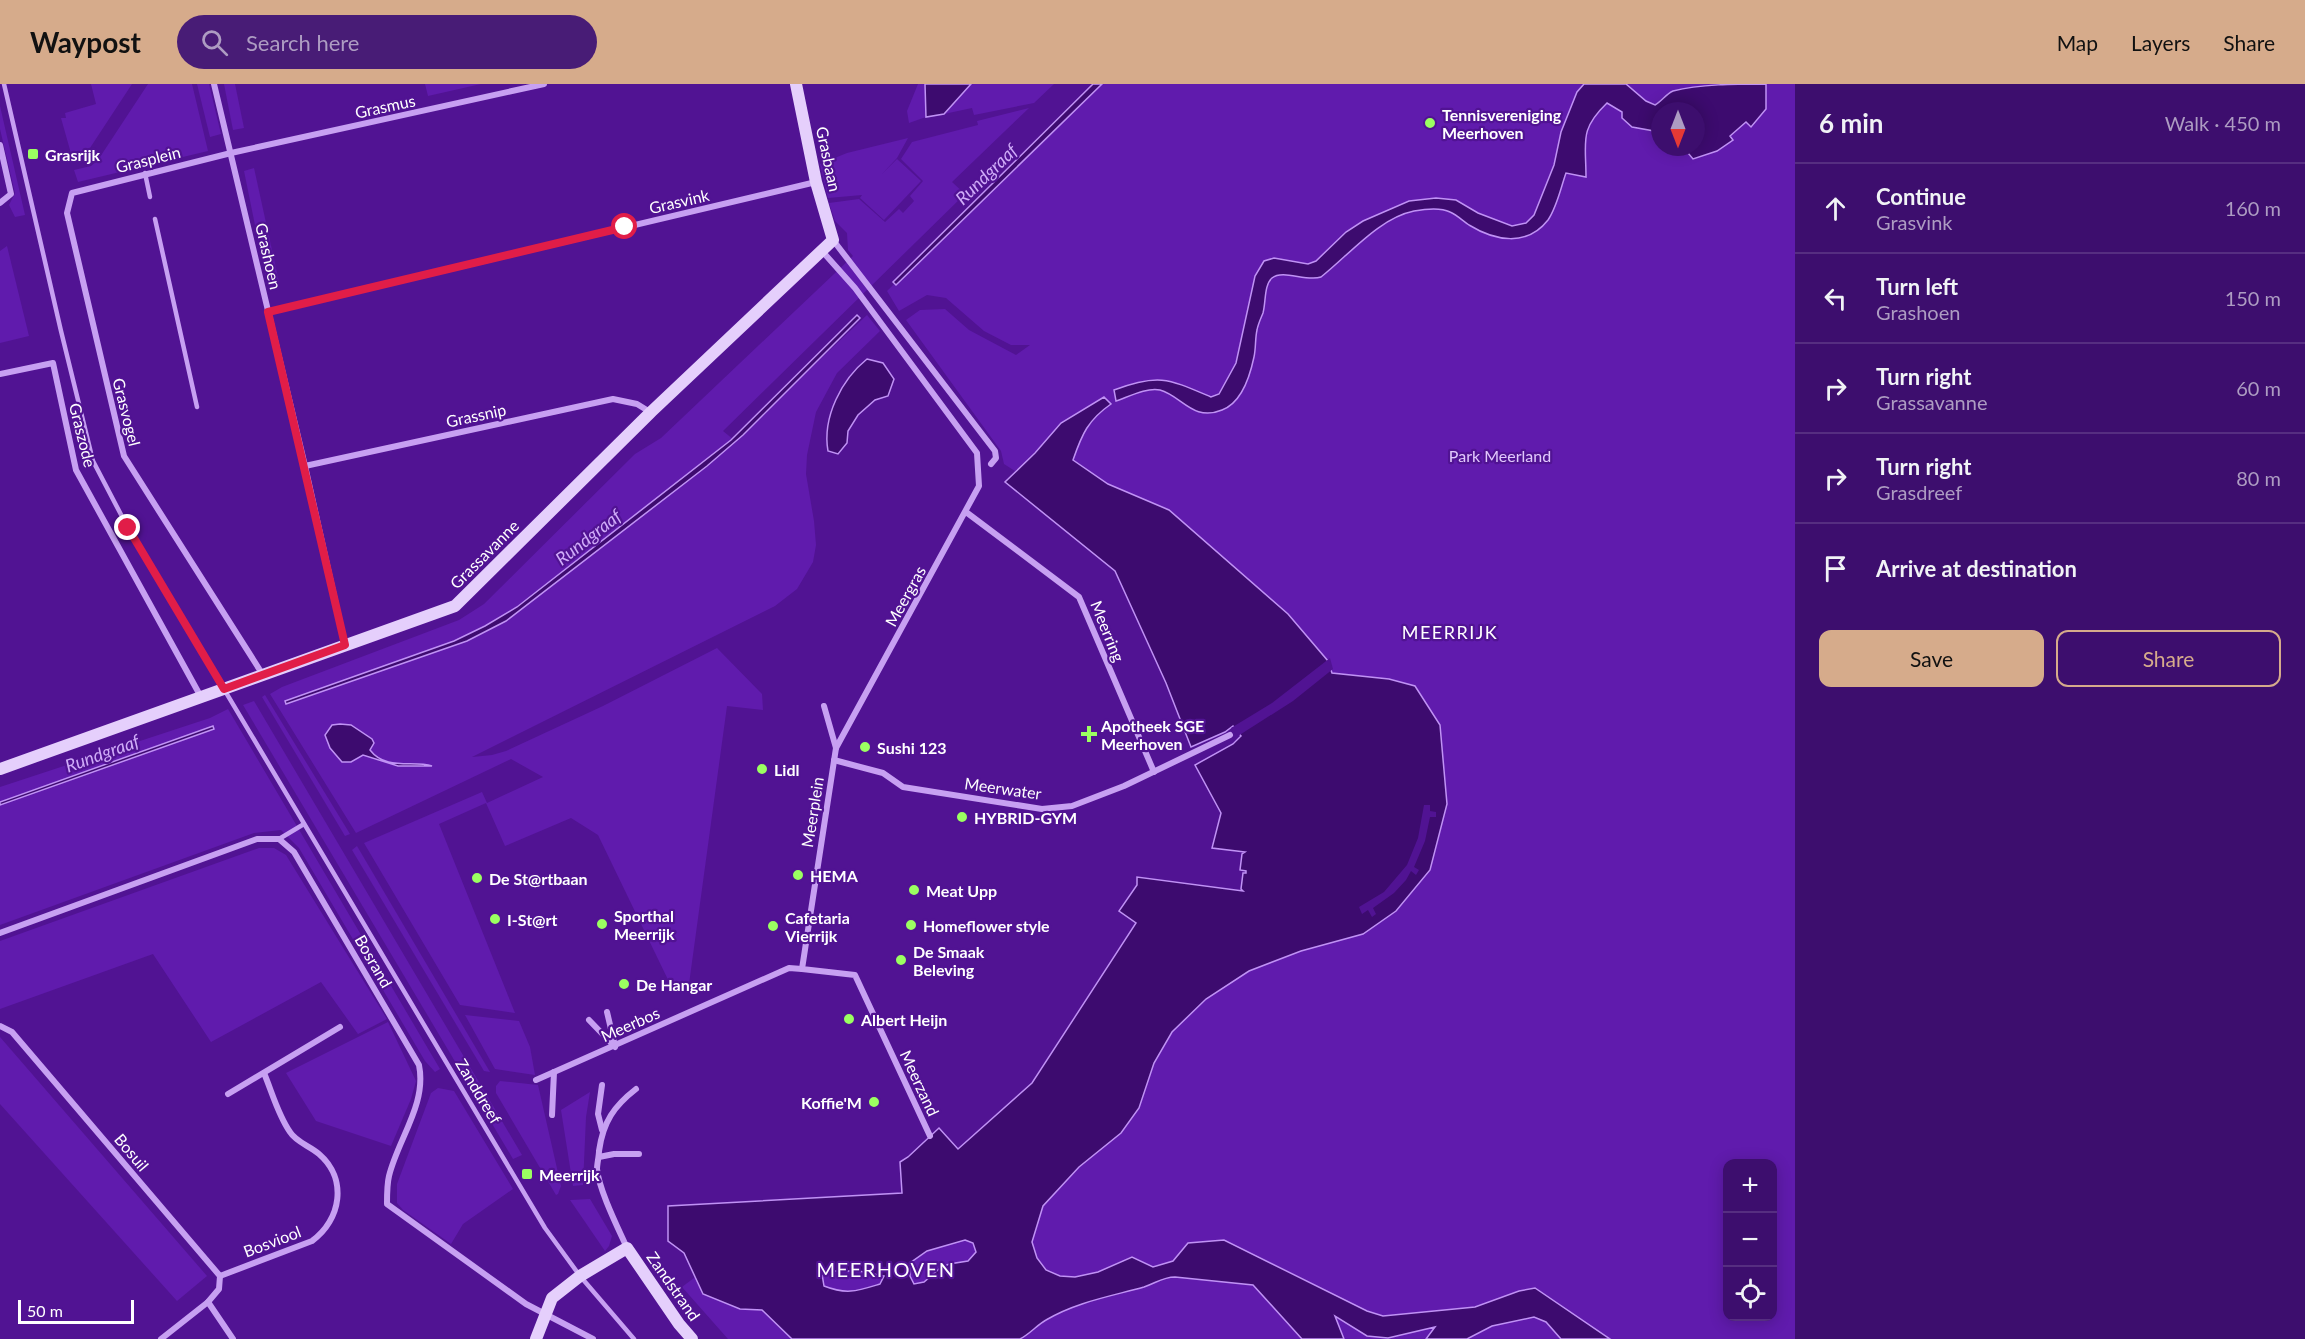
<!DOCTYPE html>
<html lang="en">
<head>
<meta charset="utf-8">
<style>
	body { margin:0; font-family:Lato,sans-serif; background:#481c76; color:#f1f3f6 }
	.controls { position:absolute; right:18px; bottom:18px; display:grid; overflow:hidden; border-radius:12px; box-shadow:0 3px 15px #0003 }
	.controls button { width:54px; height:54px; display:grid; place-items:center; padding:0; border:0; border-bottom:2px solid #562e81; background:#3d0e6e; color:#f1f3f6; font:30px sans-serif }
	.compass { position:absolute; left:1651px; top:18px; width:54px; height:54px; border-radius:50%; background:#3d0e6e; box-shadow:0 3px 15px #0003; rotate:180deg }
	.scale { position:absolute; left:18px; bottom:15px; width:116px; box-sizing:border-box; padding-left:6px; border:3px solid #fff; border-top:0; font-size:16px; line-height:21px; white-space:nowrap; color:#fff; -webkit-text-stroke:4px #511393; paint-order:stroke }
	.stop { position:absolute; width:18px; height:18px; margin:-14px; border:4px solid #e11d48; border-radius:50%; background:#fff }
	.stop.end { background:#e11d48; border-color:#fff; box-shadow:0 2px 6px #0008 }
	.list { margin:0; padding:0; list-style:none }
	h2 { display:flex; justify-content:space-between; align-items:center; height:78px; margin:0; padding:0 24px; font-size:26px }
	h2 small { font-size:20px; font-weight:400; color:#ad9cc2 }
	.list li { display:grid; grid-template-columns:39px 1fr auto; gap:18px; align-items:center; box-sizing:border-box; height:90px; padding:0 24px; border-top:2px solid #562e81 }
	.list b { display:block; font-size:22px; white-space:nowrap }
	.list p { margin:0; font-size:20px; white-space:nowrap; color:#ad9cc2 }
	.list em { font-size:20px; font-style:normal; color:#ad9cc2 }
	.actions { display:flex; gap:12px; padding:18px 24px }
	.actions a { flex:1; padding:14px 0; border:2px solid #d6ab8b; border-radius:12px; text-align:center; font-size:21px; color:#d6ab8b }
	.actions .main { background:#d6ab8b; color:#111 }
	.icon { flex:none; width:33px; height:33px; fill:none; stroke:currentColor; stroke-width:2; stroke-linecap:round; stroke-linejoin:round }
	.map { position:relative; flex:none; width:1795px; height:1255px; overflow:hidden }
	header { display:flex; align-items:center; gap:36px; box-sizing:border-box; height:84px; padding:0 30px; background:#d6ab8b; color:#111 }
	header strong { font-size:28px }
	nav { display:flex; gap:33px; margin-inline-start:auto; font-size:21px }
	.search { width:420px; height:54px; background:#481c76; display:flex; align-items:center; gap:15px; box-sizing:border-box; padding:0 21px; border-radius:33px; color:#ad9cc2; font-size:22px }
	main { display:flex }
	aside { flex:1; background:#3d0e6e }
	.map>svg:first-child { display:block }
</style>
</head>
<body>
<header>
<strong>Waypost</strong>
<div class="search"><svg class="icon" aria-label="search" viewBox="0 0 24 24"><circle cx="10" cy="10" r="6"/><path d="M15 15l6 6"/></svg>Search here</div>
<nav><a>Map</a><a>Layers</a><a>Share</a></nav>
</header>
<main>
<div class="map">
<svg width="1795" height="1255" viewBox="0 0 1795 1255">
	<rect width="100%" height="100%" fill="#511393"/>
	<g fill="#601bad" fill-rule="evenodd">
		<path d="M91,0H132L86,70L72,73L61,34H66L65,29L96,20Z"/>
		<path d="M148,0H192L208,67L78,98L74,86L91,82L98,76Z"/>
		<path d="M197,0H209L221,50L210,53Z"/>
		<path d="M224,0H235L244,44L233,46Z"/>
		<path d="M425,0H481L428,12Z"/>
		<path d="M918,0H925L926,33L909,39L907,27Z"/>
		<path d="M971,0H1054L1034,19L974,31L972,24L944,30Z"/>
		<path d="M1099,0H1795V1255H728L682,1203L711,1181L867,1173L1109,969L1287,846L1301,718L1040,363L1015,387L1004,380L1001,367L906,236L920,226L945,225L969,246L1016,271L1030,261H1011L984,247L946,214L927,211L899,227L887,207ZM1660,27H1696V63H1660ZM1728,1080H1772V1232H1728Z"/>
		<path d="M0,22L25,131L15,133L9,121L15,109L0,45Z"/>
		<path d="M1029,24L952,98L965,110L723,347L734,356L867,231L880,247L837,289L816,328L807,371L806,390L814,437L816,461L813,478L797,505L775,522L472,673L492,671L506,667L603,622L717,564L762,610L763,626L727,622L689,900L673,906L598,751L571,734L505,762L486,719L439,740L515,929L460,921L364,759L482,708L487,719L543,693L511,675L356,749L270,610L282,603L459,536L484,520L635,370L661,354L853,172L848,166L847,149L835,137L829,119L859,115L885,138L899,125L903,129L914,117L910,112L923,97L901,75L912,58L978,41L977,37Z"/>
		<path d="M908,54L897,74L882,90L897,75L921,97L884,136L860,114L862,111L828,114L820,80L847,69Z"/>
		<path d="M254,84L279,198L267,200L244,87Z"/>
		<path d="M7,162L29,252L0,259V167Z"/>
		<path d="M265,611L350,750L345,752L262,613Z"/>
		<path d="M254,617L522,1071L513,1075L243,621Z"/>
		<path d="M228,625L440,985L435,988L425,977L299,764L281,746L254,749L0,841V703L210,634Z"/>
		<path d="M357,762L490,988L484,987L352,766Z"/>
		<path d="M259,764H274L286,771L387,935L358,950L321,898L211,958L153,870L0,925V857Z"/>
		<path d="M465,931L519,937L530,963L535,991L495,985Z"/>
		<path d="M388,938L416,997L411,1015L391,1062L316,1037L286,989Z"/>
		<path d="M0,953L207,1192L177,1217L0,1020Z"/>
		<path d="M500,997L538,1001L561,1102L558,1110L556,1111L496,1009V1002Z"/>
		<path d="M438,1004L454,1007L513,1105L463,1140L451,1160L403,1126L397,1119V1100L431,1009Z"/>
		<path d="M590,1008L586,1033L583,1101L573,1102L561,1026Z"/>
		<path d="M590,1115L612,1152L609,1162L605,1167L570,1116Z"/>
	</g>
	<g fill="#3d0b6f" stroke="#c092f5" stroke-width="1.5" fill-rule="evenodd">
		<path d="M925,0H971L944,30L926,33Z"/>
		<path d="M1093,0H1102L896,201L893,198Z"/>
		<path d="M1584,0H1626L1646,17L1655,21C1662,17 1666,10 1673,7C1700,0 1736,0 1766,0V25L1751,43L1746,38L1730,52L1733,56L1717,67L1693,75L1683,63H1696V27H1660V48L1632,43L1622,34V28L1607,19C1579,46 1586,57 1586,93L1566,89C1561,103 1557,123 1548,136C1527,163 1495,157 1469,141C1463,137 1457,131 1450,128C1440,123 1425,125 1414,127C1379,134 1349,171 1321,193C1306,198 1283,185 1272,194C1264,201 1266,218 1263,229C1261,234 1258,240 1257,246C1255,255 1256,264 1254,273C1250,292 1241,319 1222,326C1193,338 1182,312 1160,306C1147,303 1128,313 1116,317L1114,306C1159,289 1169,295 1211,313L1219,310L1236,279L1255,192L1264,177L1274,174L1308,180L1316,177L1346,148L1363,137L1409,117L1436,114L1456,116L1478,129L1512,142L1526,139L1534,131L1554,81L1561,48L1577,8Z"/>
		<path d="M857,231L860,234L743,351L707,382L506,537L467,557L286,620L285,617L454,557L485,542L517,523L731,356Z"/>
		<path d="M867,275L883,279L894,295L888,312L875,316L858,331L848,347L847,359L838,370L828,367C822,333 842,295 867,275Z"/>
		<path d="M1104,313L1111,320C1088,336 1082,350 1073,376L1108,400L1169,426L1288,530L1328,577L1332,589L1389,595L1415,602L1440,641L1447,720L1430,786L1396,827L1363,850L1301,867L1249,887L1206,915L1172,948L1154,979L1139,1024L1121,1049L1079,1083L1043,1122L1032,1158L1037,1174L1046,1186L1060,1192L1075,1193L1098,1188L1132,1173L1153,1183L1173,1177L1188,1159L1224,1156L1367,1227L1383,1232L1475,1223L1519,1207L1535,1204L1610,1255H1561L1546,1238L1534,1233L1492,1242L1467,1255H1426L1435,1243L1388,1254L1367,1252L1335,1232L1344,1255H1302L1253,1201L1175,1193C1163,1193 1156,1199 1144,1203C1112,1212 1076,1218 1046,1236C1037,1241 1030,1250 1020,1255H792L762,1226L740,1225L703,1210L684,1169L668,1157V1122L902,1109L900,1078L908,1073L939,1044L958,1065L1032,999L1136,839L1119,827L1137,801V793L1243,807L1241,805L1243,789H1246V787L1240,786L1242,770L1245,768L1212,764L1221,729L1195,681L1233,660L1241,652L1233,642L1225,648L1191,663L1166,599L1115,487L1005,398L1035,369L1061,339ZM965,1156L973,1159L976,1168L968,1177L949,1180L939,1185L924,1198L914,1200L910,1192V1179L927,1167ZM835,1187H859L884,1192L880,1200C857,1207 847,1211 824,1202L822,1190Z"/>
		<path d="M340,640L351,641L372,655L374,659L370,666C386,687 413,676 432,682H398L363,671L351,678H342L330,664L325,651L332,641Z"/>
		<path d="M213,642L214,645L0,721V718Z"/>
	</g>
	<g fill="#511393">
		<path d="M1330,574L1333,585L1293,617L1238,652L1231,644L1272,619Z"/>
		<path d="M1424,721H1430V727L1436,728V733H1430L1425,757L1414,783L1419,786L1416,791L1411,787L1406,796L1394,809L1373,824L1376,830L1372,833L1368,826L1362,830L1359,823L1384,808L1407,781L1418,754Z"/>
	</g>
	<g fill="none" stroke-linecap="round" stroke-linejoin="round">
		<g stroke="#c7a0f2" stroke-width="4.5">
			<path d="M4,0L61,247L93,377L128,444L545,1144L580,1192L634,1255"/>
			<path d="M145,89L150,113"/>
			<path d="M155,135L197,323"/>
			<path d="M279,755L304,740"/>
		</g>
		<g stroke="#c7a0f2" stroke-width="6">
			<path d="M214,0L305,382L345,561"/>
			<path d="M0,61L11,110L0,119"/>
			<path d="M833,156L995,367L996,374L991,380"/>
			<path d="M822,167L855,204L977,369L979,402L836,664L802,885L855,891L930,1052"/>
			<path d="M268,228L816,98"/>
			<path d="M0,290L53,279L76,386L201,613"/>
			<path d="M305,382L613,315L637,320L650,328"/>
			<path d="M966,428L1079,513L1154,688"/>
			<path d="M263,591L124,372L67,129L72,109L231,69L544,0"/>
			<path d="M824,622L836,664"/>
			<path d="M834,676L883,689L903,703L1042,725L1072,722L1124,702L1230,651"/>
			<path d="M0,849L257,755H279L294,768L419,981C427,1020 398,1055 389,1092C387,1100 387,1111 387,1120L526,1220L593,1255"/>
			<path d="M607,928L615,962"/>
			<path d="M589,936L615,963"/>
			<path d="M0,942L12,948L220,1192L219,1205L208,1218"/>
			<path d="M536,996L789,884L802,885"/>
			<path d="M228,1010L340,943"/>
			<path d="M552,1031L554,988"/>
			<path d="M602,1046L598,1030L602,1001"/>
			<path d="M599,1073L614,1070H639"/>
			<path d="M627,1164C618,1144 599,1106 597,1085C597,1080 599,1072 599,1067C603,1038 614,1022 636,1005"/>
			<path d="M220,1192L312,1157C341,1136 348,1095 319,1070C310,1062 296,1058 290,1048C278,1031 272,1008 264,989"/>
			<path d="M161,1255L208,1218L233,1255"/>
		</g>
		<g stroke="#e5cffc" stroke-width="12">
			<path d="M0,685L455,522L651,328L833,156L816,98L796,0"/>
			<path d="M536,1255L552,1214L580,1192L627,1164L679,1240L692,1255"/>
		</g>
	</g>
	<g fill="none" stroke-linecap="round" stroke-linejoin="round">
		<path stroke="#e11d48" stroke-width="8" d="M128,444L224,605L345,561L268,228L625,143"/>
	</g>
	<g fill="#9bff61" stroke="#511393" stroke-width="2">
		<circle cx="1430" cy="39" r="6"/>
		<rect x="27" y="64" width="12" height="12" rx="3"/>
		<path d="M1086 641h6v6h6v6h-6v6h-6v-6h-6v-6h6z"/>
		<circle cx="865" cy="663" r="6"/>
		<circle cx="762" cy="685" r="6"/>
		<circle cx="962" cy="733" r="6"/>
		<circle cx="798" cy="791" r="6"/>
		<circle cx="477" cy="794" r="6"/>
		<circle cx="914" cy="806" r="6"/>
		<circle cx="495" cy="835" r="6"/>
		<circle cx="602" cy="840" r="6"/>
		<circle cx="911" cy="841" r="6"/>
		<circle cx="773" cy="842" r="6"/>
		<circle cx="901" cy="876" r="6"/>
		<circle cx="624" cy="900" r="6"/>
		<circle cx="849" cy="935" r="6"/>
		<circle cx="874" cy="1018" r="6"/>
		<rect x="521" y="1084" width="12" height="12" rx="3"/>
	</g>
	<g text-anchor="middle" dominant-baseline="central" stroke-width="4.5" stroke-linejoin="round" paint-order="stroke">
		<g font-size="16" fill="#fff" stroke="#511393">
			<text transform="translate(385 22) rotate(-12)">Grasmus</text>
			<text transform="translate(148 75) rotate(-14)">Grasplein</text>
			<text transform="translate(829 75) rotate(78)">Grasbaan</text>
			<text transform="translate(679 117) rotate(-13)">Grasvink</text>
			<text transform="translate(269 172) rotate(77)">Grashoen</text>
			<text transform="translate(127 328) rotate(76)">Grasvogel</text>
			<text transform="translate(476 331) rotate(-12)">Grassnip</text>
			<text transform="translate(83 351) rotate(76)">Graszode</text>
			<text transform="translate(484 470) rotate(-45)">Grassavanne</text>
			<text transform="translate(905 512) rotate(-61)">Meergras</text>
			<text transform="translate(1108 547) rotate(68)">Meerring</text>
			<text transform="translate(1003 704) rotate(8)">Meerwater</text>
			<text transform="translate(812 728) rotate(-81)">Meerplein</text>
			<text transform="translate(374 877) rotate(60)">Bosrand</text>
			<text transform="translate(630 940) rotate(-24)">Meerbos</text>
			<text transform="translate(920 999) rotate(65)">Meerzand</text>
			<text transform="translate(479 1007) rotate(59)">Zanddreef</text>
			<text transform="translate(132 1068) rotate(50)">Bosuil</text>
			<text transform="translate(272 1157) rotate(-21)">Bosviool</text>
			<text transform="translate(674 1202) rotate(55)">Zandstrand</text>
		</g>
		<g font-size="16" font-weight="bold" fill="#fff" stroke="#511393" text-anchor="start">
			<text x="1442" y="30">Tennisvereniging<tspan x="1442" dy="18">Meerhoven</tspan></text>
			<text x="45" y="70">Grasrijk</text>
			<text x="1101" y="641">Apotheek SGE<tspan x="1101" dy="18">Meerhoven</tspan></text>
			<text x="877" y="663">Sushi 123</text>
			<text x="774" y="685">Lidl</text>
			<text x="974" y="733">HYBRID-GYM</text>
			<text x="810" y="791">HEMA</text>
			<text x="489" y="794">De St@rtbaan</text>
			<text x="926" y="806">Meat Upp</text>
			<text x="614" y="831">Sporthal<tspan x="614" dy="18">Meerrijk</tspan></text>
			<text x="785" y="833">Cafetaria<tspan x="785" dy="18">Vierrijk</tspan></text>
			<text x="507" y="835">I-St@rt</text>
			<text x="923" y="841">Homeflower style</text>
			<text x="913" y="867">De Smaak<tspan x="913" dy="18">Beleving</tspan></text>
			<text x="636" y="900">De Hangar</text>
			<text x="861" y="935">Albert Heijn</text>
			<text x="862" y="1018" text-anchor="end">Koffie'M</text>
			<text x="539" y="1090">Meerrijk</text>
		</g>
		<g font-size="16" fill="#e1c8fd" stroke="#511393">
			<text x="1500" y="371">Park Meerland</text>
		</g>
		<g font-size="18" font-style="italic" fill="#d0acf9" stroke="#511393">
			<text transform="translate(986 90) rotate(-44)">Rundgraaf</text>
			<text transform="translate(588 453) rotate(-38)">Rundgraaf</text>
			<text transform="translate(102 669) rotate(-20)">Rundgraaf</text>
		</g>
		<g font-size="18" letter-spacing="1.5" fill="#fff" stroke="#511393">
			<text x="1450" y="548">MEERRIJK</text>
		</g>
		<g font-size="20" letter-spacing="1.5" fill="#fff" stroke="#511393">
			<text x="886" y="1185">MEERHOVEN</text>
		</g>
	</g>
</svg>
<div class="controls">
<button>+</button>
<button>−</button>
<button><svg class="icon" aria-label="locate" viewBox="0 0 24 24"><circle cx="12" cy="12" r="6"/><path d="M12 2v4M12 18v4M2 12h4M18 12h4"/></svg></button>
</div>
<svg class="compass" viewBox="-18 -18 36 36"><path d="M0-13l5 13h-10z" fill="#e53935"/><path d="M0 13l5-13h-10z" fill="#ad9cc2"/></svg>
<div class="scale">50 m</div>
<div class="stop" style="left:625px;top:143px"></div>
<div class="stop end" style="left:128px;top:444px"></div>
</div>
<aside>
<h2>6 min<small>Walk · 450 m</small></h2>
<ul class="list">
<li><svg class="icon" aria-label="ahead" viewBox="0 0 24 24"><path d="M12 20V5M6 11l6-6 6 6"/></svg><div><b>Continue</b><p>Grasvink</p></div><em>160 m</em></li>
<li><svg class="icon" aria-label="left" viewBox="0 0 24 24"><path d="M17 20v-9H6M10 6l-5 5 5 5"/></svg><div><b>Turn left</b><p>Grashoen</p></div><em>150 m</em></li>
<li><svg class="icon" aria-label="right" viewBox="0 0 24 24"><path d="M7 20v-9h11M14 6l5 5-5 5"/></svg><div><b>Turn right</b><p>Grassavanne</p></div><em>60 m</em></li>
<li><svg class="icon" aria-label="right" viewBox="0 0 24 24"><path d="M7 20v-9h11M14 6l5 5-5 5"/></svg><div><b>Turn right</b><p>Grasdreef</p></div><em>80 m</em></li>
<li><svg class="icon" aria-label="arrive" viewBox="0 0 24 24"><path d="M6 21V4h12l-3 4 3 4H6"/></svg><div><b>Arrive at destination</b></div></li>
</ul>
<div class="actions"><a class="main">Save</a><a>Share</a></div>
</aside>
</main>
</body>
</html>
